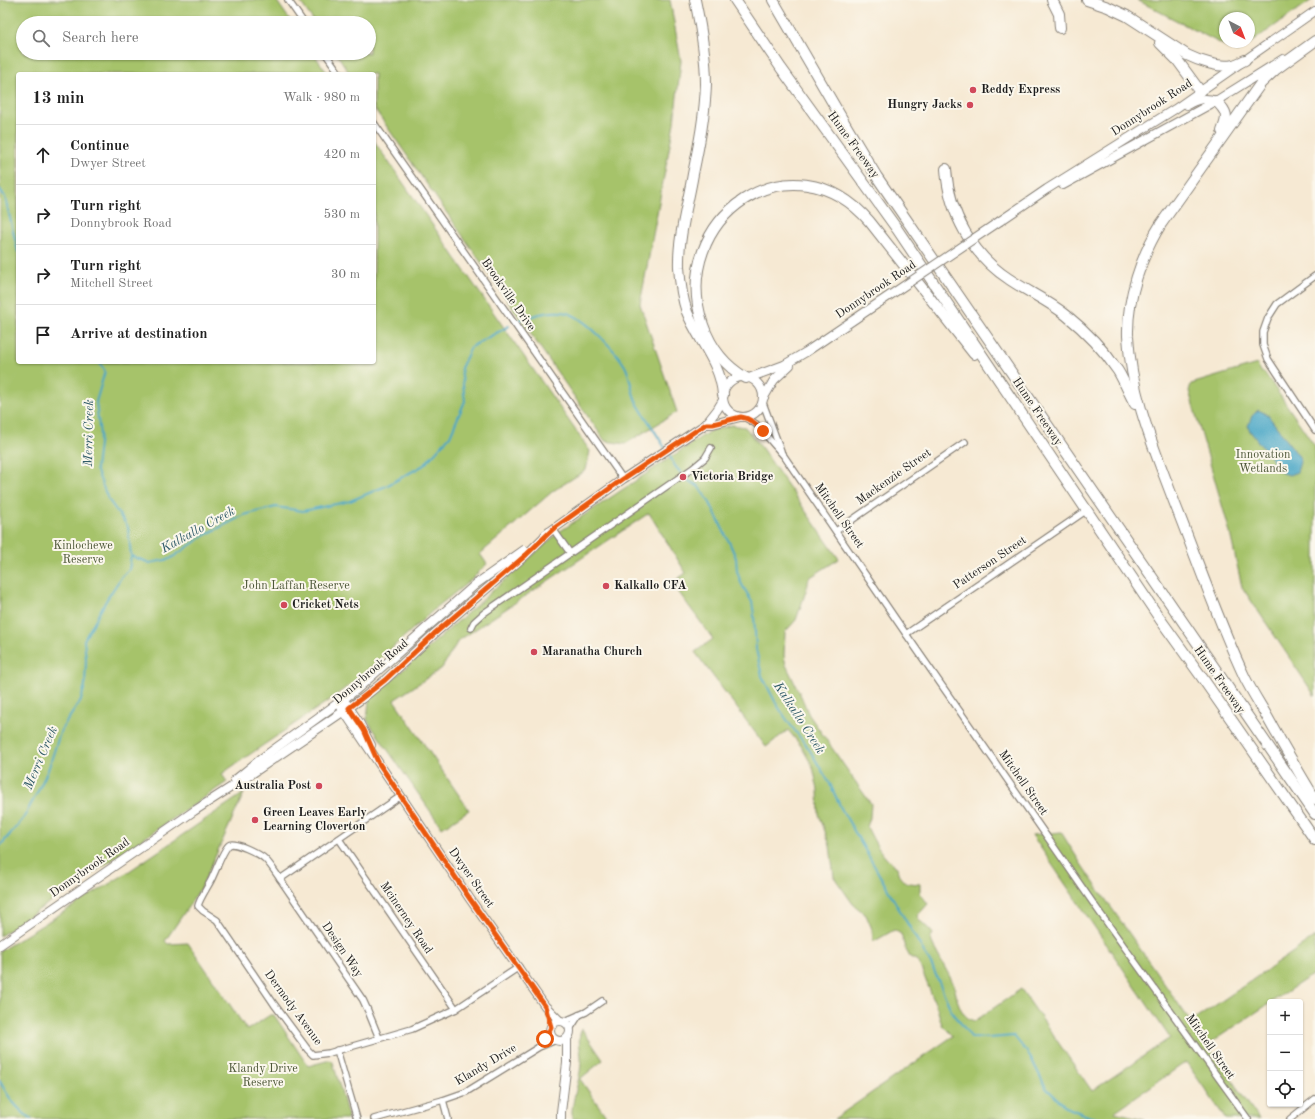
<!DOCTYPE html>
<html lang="en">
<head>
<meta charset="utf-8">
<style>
	body { margin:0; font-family:"Old Standard TT",serif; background:#f6f6f6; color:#222 }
	.controls { position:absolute; right:12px; bottom:12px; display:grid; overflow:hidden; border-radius:4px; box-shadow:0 1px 3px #0004 }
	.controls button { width:36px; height:36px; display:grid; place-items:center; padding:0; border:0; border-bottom:1px solid #e0e0e0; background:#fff; color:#222; font:20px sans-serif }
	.compass { position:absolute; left:1219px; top:12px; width:36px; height:36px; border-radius:50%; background:#fff; box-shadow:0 1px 3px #0004; rotate:138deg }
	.stop { position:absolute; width:12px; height:12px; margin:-9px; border:3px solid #ea580c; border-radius:50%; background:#fff }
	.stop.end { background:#ea580c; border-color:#fff; box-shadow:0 1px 4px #0008 }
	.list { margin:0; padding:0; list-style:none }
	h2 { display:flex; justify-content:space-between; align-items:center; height:52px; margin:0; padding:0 16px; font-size:17px }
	h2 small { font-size:13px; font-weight:400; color:#767676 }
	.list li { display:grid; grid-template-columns:26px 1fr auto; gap:12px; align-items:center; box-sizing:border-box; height:60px; padding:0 16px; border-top:1px solid #e0e0e0 }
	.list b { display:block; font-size:15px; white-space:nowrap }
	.list p { margin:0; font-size:13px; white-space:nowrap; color:#767676 }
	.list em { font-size:13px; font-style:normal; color:#767676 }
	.icon { flex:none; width:22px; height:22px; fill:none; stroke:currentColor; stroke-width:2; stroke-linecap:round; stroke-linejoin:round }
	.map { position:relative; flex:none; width:1315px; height:1119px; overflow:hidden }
	.search { position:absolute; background:#fff; box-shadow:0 1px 3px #0004; left:16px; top:16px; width:360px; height:44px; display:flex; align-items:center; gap:10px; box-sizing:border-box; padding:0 14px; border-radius:22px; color:#767676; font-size:15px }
	.panel { position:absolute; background:#fff; box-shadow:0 1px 3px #0004; left:16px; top:72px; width:360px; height:292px; border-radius:4px }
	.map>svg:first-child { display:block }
</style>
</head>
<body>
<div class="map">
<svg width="1315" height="1119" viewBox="0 0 1315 1119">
	<rect width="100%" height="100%" fill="#fbf7ec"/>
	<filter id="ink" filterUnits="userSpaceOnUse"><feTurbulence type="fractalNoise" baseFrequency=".025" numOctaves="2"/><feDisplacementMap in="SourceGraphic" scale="8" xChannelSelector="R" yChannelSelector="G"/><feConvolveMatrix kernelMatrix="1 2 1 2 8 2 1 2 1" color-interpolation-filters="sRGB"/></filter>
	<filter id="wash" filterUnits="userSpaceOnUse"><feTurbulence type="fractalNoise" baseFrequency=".012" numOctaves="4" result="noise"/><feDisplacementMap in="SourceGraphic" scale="16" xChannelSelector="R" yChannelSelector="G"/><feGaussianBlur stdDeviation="0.9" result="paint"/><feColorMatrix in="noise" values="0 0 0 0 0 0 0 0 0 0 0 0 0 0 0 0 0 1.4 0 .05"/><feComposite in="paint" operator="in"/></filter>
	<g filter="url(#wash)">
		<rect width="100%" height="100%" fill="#f6e9d3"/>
		<g fill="#a6c36a" stroke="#617043" fill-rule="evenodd">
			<path d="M0,0H276L292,23H23V53H313L328,74H18V362H374V141L590,451L586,470L553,491L480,554L487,564L471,580L437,607L372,666L348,686L328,701L230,768L222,774L227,782L0,936Z"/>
			<path d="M299,0H670L681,61L674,123L640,304L677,412L625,444L605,441L374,108V74H350L336,53H369V23H315Z"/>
			<path d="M1137,0H1312L1237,52ZM1225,18H1249V42H1225Z"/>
			<path d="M1257,364L1262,373L1264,372L1315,446V696L1242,587L1229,529L1189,391L1191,384Z"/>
			<path d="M732,425L745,427L761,447L839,559L809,578L806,591L796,620L785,632L784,656L786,665L801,696L809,715L871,804L870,818L867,827C875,843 882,858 897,867C899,882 905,883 920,884V893L928,904L917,916C922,925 928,926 933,934L930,938C936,954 946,968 953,983C956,991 956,999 960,1007C963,1014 968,1020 975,1021L1021,989L1092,1091L1170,1038L1032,835L1061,832L1083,867L1191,1022L1315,937V973L1207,1045L1259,1119H1226L1186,1062L1114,1112L1145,1119H834L953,1036L942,1025L937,1008L918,961L910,957L905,948L901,934L894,930L873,942L872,929L866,915L853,904L834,877L830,846L819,814L818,790L813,767L801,746L788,730L766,747L695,652L713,639L672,583L686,573L649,513L458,641L442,668L394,700L469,810L442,828L367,720L369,700L559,532L710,431Z"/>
			<path d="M244,793L201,888L165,941L168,944L188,943L247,1030L270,1015H274L308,1066L330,1060L333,1062L348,1116L347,1119H0V951L122,876Z"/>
			<path d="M582,1029L603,1060L580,1079L608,1119H572C571,1099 580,1082 581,1063C582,1051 576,1040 582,1029Z"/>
		</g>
		<path fill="#47a6c6" stroke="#326171" d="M1258,410L1267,414L1300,458V462L1297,472L1289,475L1282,473L1250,431L1248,426L1252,416Z"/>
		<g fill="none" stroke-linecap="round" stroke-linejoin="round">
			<g stroke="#47a6c6" stroke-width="2">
				<path d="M0,189L5,197L18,252"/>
				<path d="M519,320C533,316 552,309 567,313C583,316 617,352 625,366C631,377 631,392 637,403C646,418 656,433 665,448"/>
				<path d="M667,451L675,466L687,480L698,486L703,493L710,503L730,544L736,558L737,571L741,583L752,602L754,615L756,649L762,676L777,705L789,723L809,749L830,784L842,810L932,966L951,1010L971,1037L989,1038L1014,1036L1030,1056L1046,1088L1066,1107L1090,1117L1100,1119"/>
				<path d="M131,556L150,563L170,559L205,535L244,515L276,507L303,511L350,501L386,486L424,465L450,436L465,401L461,368L471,347L509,326"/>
				<path d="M0,846L23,819L37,793L48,770L61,730L81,700L85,685L86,659L84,640L107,599L122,576L129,570L131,556L128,527L108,499L96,469L100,435L96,402L105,371L99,362"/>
				<path d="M0,1081C8,1097 16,1108 31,1119"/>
			</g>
		</g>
	</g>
	<g filter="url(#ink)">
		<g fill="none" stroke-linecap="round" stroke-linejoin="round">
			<defs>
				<g id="street">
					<path d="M288,0L304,23"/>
					<path d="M325,53L340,74"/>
					<path d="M374,123L623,479"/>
					<path d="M1315,276L1277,304L1268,318L1263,332V345L1268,359L1315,430"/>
					<path d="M763,403L781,451"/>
					<path d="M744,417L756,424L784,456L906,634L1100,913L1248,1119"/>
					<path d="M553,529L570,553"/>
					<path d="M836,531L965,442"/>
					<path d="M471,628L474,622L484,613L693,468L705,458L711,448"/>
					<path d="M906,634L1087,510"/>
					<path d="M339,839L456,1009"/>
					<path d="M280,879L401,796"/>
					<path d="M563,1022L586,1012L602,1001"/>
					<path d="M570,1029L579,1015"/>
					<path d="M379,1038L368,1011L363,1000L280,879C275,872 271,865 265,859C260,854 234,841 229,845C223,850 217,868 213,876C210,884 199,899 198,906L203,911L217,920L274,1004L308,1050L313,1055L329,1053L412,1029L456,1009L519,967"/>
					<path d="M539,1046L545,1039L550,1030"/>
					<path d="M337,1050L357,1119"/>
					<path d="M443,1100L448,1119"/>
					<path d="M374,1119L443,1100L466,1092L539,1047L556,1040"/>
					<path d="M1290,1119L1315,1099"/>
				</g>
				<g id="secondary">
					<path d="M1187,105C1197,99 1205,97 1216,101"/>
					<path d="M1063,185L1216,101L1283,59"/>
					<path d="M1000,221L1047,189L1175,109L1315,11"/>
					<circle cx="743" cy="397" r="20"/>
					<path d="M749,378L784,365L806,352L880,302"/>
					<path d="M763,399L774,380L790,365"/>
					<path d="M706,424H713L740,417"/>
					<path d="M545,535L623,479L706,424L717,410L723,400"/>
					<path d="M346,703L359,722L371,745"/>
					<path d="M341,707L470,899L545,1006L560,1021"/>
					<path d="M235,780L262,758L356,690L476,584L524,550"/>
					<path d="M0,945L194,811L247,777L363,698L385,680L434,634L526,555L549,532"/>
					<circle cx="560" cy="1031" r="10"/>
					<path d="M561,1119V1112L567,1063V1039"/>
				</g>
				<g id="highway">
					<path d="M695,0C701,28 706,56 706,84C705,115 699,145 693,174C688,204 678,237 679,267C680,282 682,298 687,312C698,340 721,363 723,395"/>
					<path d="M735,0L781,68L897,229L1160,619L1201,676L1315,840"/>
					<path d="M773,0L848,129L877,177L1315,814"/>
					<path d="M1052,0L1059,14L1060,28"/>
					<path d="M1087,0L1108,7L1127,16L1187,55C1199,61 1220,68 1233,65C1237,64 1241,62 1245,60"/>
					<path d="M1315,41L1275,70L1261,83L1161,224C1141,256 1127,298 1128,336C1131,396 1154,448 1175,504C1198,562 1218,621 1245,678C1251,690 1258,701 1265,713C1281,742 1298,771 1315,799"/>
					<path d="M1160,43L1178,61L1200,91"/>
					<path d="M1216,101C1228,112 1228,117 1222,131"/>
					<path d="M946,169C949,213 972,255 1009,279C1028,292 1049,301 1066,315C1086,331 1104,350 1118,371C1124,381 1129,393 1135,404"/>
					<path d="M746,378C725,366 711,348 703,325C667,219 792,131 870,222L974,354"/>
				</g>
			</defs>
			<use href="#street" stroke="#898278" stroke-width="8"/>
			<use href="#secondary" stroke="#898278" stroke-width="10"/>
			<use href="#highway" stroke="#898278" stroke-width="12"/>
			<use href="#street" stroke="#fff" stroke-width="5.5"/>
			<use href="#secondary" stroke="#fff" stroke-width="8"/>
			<use href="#highway" stroke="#fff" stroke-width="10"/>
			<defs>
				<path id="secondary-bridge" d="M880,302L1000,221"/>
			</defs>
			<use href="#secondary-bridge" stroke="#898278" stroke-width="10" stroke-linecap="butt"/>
			<use href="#secondary-bridge" stroke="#fff" stroke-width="8"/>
		</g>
	</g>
	<g fill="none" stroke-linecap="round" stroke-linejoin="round" filter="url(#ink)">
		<path stroke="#ea580c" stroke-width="5" d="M545,1039L551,1027L545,1006L470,899L378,762L364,730L349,708L385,680L434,634L526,555L553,529L623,479L706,424H713L741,417C750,418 757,425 763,431"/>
	</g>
	<g fill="#d1495b" stroke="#fbf7ec" stroke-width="1.5">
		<circle cx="973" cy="90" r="4"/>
		<circle cx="970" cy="105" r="4"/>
		<circle cx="683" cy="477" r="4"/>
		<circle cx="606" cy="586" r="4"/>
		<circle cx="284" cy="605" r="4"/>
		<circle cx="534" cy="652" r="4"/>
		<circle cx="319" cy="786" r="4"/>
		<circle cx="255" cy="820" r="4"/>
	</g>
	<g text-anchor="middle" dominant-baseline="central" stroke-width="4" stroke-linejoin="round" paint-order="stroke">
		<g font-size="12" font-weight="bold" fill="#1c1c1c" stroke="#fbf7ec" text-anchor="start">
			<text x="981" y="90">Reddy Express</text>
			<text x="962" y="105" text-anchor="end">Hungry Jacks</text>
			<text x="691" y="477">Victoria Bridge</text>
			<text x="614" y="586">Kalkallo CFA</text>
			<text x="292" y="605">Cricket Nets</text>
			<text x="542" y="652">Maranatha Church</text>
			<text x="311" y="786" text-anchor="end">Australia Post</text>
			<text x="263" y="813">Green Leaves Early<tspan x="263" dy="14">Learning Cloverton</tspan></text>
		</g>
		<g font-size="12" fill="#1c1c1c" stroke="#fbf7ec">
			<text transform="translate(1152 108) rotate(-33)">Donnybrook Road</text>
			<text transform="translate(853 145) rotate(54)">Hume Freeway</text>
			<text transform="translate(876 290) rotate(-34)">Donnybrook Road</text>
			<text transform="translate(508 295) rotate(55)">Brookville Drive</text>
			<text transform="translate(1037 412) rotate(56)">Hume Freeway</text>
			<text transform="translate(894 477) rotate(-35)">Mackenzie Street</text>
			<text transform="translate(839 516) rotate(55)">Mitchell Street</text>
			<text transform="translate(990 563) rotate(-34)">Patterson Street</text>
			<text transform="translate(371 672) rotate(-40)">Donnybrook Road</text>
			<text transform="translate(1219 680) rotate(55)">Hume Freeway</text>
			<text transform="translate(1023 783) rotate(55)">Mitchell Street</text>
			<text transform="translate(90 868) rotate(-35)">Donnybrook Road</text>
			<text transform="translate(471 878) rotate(55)">Dwyer Street</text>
			<text transform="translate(406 918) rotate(56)">Mcinerney Road</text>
			<text transform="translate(342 950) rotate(56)">Design Way</text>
			<text transform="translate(293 1008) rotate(54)">Dermody Avenue</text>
			<text transform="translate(1210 1047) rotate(55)">Mitchell Street</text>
			<text transform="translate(486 1065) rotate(-31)">Klandy Drive</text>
		</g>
		<g font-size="12" fill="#4c5637" stroke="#fbf7ec">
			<text x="1263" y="455">Innovation<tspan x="1263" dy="14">Wetlands</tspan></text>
			<text x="83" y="546">Kinlochewe<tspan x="83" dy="14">Reserve</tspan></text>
			<text x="296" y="586">John Laffan Reserve</text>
			<text x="263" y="1069">Klandy Drive<tspan x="263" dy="14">Reserve</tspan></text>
		</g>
		<g font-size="13" font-style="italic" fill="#2f5a68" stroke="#fbf7ec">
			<text transform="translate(89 433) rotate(-89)">Merri Creek</text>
			<text transform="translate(198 530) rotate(-29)">Kalkallo Creek</text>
			<text transform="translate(799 718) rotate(57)">Kalkallo Creek</text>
			<text transform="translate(41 758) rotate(-67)">Merri Creek</text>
		</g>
	</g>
</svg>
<div class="controls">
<button>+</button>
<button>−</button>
<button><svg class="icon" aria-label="locate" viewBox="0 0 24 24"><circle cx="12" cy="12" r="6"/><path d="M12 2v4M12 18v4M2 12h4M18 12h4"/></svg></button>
</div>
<svg class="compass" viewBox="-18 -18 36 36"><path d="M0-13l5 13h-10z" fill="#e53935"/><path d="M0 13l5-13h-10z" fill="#767676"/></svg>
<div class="stop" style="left:545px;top:1039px"></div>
<div class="stop end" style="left:763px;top:431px"></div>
<div class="search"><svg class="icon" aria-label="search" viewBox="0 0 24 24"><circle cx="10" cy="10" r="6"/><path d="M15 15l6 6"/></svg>Search here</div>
<section class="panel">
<h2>13 min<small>Walk · 980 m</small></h2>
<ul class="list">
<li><svg class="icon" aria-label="ahead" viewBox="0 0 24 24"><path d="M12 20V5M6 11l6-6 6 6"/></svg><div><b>Continue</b><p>Dwyer Street</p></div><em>420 m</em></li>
<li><svg class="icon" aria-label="right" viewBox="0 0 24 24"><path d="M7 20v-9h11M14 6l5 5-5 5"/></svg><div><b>Turn right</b><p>Donnybrook Road</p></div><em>530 m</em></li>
<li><svg class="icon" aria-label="right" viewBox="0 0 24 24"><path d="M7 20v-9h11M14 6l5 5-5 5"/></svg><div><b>Turn right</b><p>Mitchell Street</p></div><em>30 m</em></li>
<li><svg class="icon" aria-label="arrive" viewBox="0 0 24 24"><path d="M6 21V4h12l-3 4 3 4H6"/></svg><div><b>Arrive at destination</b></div></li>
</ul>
</section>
</div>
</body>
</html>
